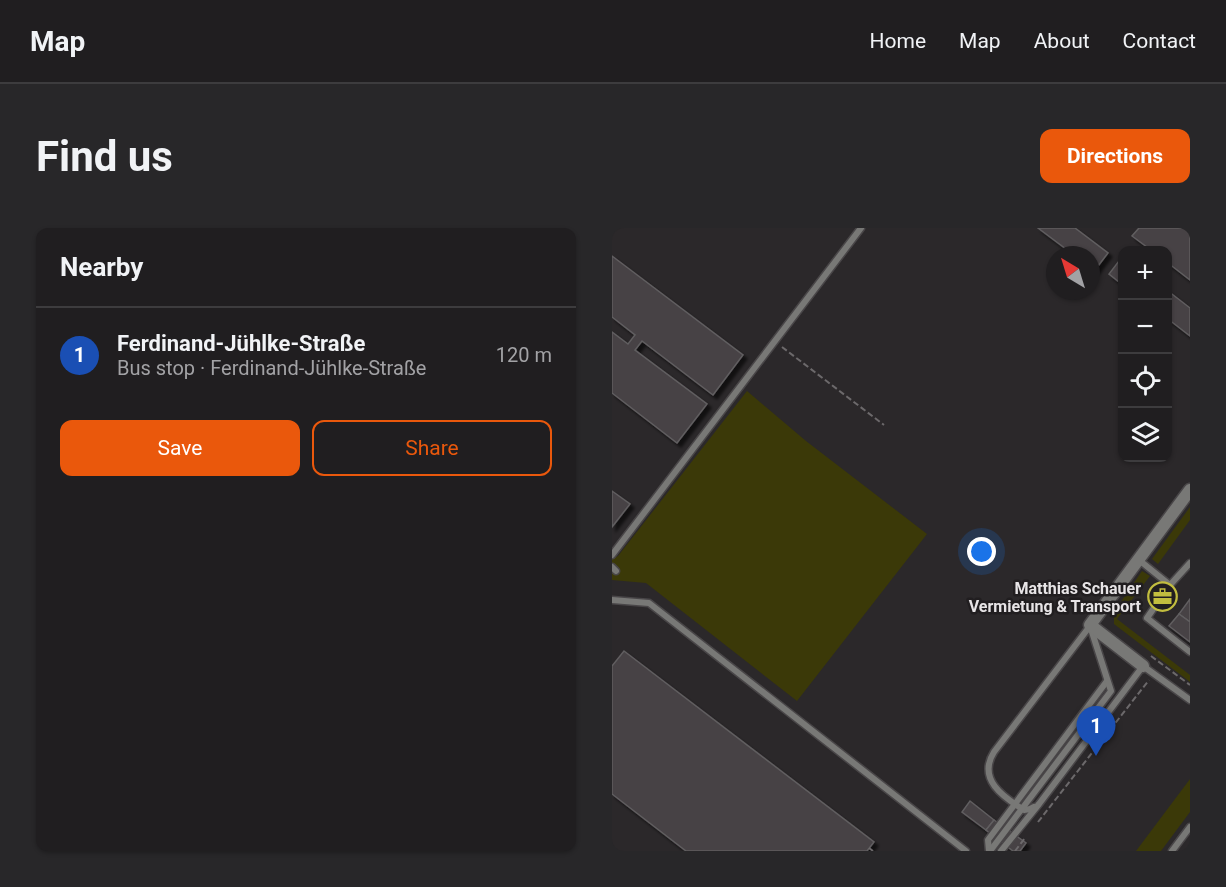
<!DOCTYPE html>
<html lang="en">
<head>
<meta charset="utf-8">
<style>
	body { margin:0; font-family:Roboto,sans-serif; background:#282729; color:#f1f3f6 }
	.controls { position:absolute; right:18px; top:18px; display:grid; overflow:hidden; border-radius:12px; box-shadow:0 2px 4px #0004 }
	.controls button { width:54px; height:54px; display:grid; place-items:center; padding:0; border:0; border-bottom:2px solid #3d3c3e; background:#201e20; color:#f1f3f6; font:30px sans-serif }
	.compass { position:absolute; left:434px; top:18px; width:54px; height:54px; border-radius:50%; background:#201e20; box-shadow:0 2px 4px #0004; rotate:322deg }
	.you { position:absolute; left:370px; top:324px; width:21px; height:21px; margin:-15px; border:4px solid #fff; border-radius:50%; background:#1a73e8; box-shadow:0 0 0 9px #1a73e833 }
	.badge { display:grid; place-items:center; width:39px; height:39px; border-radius:50%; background:#ea580c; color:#fff; font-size:20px; font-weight:700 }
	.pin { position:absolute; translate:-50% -50px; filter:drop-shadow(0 2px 3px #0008) }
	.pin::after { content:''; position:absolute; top:32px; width:21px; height:18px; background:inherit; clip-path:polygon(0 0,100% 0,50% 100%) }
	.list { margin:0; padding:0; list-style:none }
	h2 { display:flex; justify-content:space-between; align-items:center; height:78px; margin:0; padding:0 24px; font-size:26px }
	h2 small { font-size:20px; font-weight:400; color:#a2a2a5 }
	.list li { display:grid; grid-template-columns:39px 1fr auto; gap:18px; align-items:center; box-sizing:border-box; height:96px; padding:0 24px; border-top:2px solid #3d3c3e }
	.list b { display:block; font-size:22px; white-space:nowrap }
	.list p { margin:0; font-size:20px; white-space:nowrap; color:#a2a2a5 }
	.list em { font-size:20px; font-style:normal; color:#a2a2a5 }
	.actions { display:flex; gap:12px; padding:18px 24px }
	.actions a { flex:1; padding:14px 0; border:2px solid #ea580c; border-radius:12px; text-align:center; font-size:21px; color:#ea580c }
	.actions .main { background:#ea580c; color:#fff }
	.icon { flex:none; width:33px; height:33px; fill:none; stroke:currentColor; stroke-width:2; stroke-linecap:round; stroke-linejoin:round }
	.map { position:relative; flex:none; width:578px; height:623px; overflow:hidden; border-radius:12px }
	header { display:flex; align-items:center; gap:36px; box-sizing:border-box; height:84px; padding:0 30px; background:#201e20; border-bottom:2px solid #3d3c3e }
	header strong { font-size:28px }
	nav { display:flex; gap:33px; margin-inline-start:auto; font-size:21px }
	.intro { display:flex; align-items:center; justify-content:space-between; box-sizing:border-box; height:144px; padding:0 36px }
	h1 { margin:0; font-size:42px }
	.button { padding:15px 27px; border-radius:12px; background:#ea580c; color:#fff; font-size:21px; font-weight:700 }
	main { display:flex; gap:36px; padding:0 36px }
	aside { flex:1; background:#201e20; border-radius:12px; box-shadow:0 2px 4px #0004 }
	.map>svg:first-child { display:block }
</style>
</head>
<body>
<header>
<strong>Map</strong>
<nav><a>Home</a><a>Map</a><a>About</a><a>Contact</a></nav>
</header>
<div class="intro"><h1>Find us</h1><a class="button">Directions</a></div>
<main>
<aside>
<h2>Nearby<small></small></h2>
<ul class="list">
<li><span class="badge" style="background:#1a4fb4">1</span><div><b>Ferdinand-Jühlke-Straße</b><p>Bus stop · Ferdinand-Jühlke-Straße</p></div><em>120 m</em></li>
</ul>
<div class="actions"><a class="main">Save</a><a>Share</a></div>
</aside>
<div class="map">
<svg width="578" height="623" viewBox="0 0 578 623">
	<defs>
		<filter id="shadow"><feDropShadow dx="4" dy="4" stdDeviation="1.5" flood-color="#0009"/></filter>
	</defs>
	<rect width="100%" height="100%" fill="#2b282a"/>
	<g fill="#3b3908">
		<path d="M135,163L194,213L315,306L185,473L34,355L0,352V331L6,328Z"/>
		<path d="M578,279V292L546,336L540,331Z"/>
		<path d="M530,343L538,348L505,391L578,447V454L502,396V384Z"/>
		<path d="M578,551V584L549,623H524Z"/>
	</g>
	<g fill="#464245" stroke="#615e60" stroke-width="1.5" filter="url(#shadow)">
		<path d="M426,0H463L496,25L483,42L479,40V27H462Z"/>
		<path d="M527,0H578V52L556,35V22H539L520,8Z"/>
		<path d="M0,28L131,127L101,167L30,113L23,122L95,176L65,215L0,165V104L16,116L23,107L0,89Z"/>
		<path d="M510,29L511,49L507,54L497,46Z"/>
		<path d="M556,63L578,80V108L556,91Z"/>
		<path d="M0,263L18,276L0,299Z"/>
		<path d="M578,371V394L567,386Z"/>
		<path d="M567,386L578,394V414L557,398Z"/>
		<path d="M12,423L262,614L255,623H74L0,566V438Z"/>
		<path d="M358,573L382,592L374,602L350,584Z"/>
		<path d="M382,592L414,615L408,623H401L374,602Z"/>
	</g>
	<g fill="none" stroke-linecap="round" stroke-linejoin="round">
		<defs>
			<g id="lane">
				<path d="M0,327L249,0"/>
				<path d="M527,332L558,357"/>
				<path d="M578,335L558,357L535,390L578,424"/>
				<path d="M0,339L4,343"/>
				<path d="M0,372L37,375L354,623"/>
				<path d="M422,579L418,581L412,582C391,569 365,551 382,524L478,398"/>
				<path d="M377,623L376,612L495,453"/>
				<path d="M378,623L499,463L479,401"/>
				<path d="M389,623L427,576L531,438L578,472"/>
				<path d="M560,623L578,599"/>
			</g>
			<path id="street" d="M531,438L478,397L578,262"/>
		</defs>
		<use href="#lane" stroke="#494648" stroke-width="9"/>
		<use href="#street" stroke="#494648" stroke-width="15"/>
		<g stroke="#6c696b" stroke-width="2" stroke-dasharray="6 3" stroke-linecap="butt">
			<path d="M170,119L272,197"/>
			<path d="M539,428L578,457"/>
			<path d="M426,594L537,452"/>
			<path d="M257,620L261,623"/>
			<path d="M403,623L413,610"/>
		</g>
		<use href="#lane" stroke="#787876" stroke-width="6"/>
		<use href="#street" stroke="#787876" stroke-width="12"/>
	</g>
	<defs>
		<symbol id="office-ring" viewBox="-11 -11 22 22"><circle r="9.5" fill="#211e20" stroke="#c2bd3f" stroke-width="1.5"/><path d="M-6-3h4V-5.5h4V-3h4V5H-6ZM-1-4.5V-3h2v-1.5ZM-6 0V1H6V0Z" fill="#c2bd3f"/></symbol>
	</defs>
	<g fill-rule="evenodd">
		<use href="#office-ring" x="534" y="352" width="33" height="33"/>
	</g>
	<g text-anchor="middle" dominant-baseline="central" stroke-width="5" stroke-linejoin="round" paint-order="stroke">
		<g font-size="16" font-weight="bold" fill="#e7e4e6" stroke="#211e20" text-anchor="end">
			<text x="529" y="360">Matthias Schauer<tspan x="529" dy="18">Vermietung &amp; Transport</tspan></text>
		</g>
	</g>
</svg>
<div class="controls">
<button>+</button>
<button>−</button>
<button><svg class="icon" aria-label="locate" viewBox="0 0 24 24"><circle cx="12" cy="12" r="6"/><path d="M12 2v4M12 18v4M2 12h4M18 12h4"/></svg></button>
<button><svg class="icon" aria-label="layers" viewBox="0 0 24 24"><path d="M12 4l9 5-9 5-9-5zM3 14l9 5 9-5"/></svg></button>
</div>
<svg class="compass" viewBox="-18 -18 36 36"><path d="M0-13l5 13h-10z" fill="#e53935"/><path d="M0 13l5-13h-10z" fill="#a2a2a5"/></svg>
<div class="you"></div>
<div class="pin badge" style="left:484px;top:528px;background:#1a4fb4">1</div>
</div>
</main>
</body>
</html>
